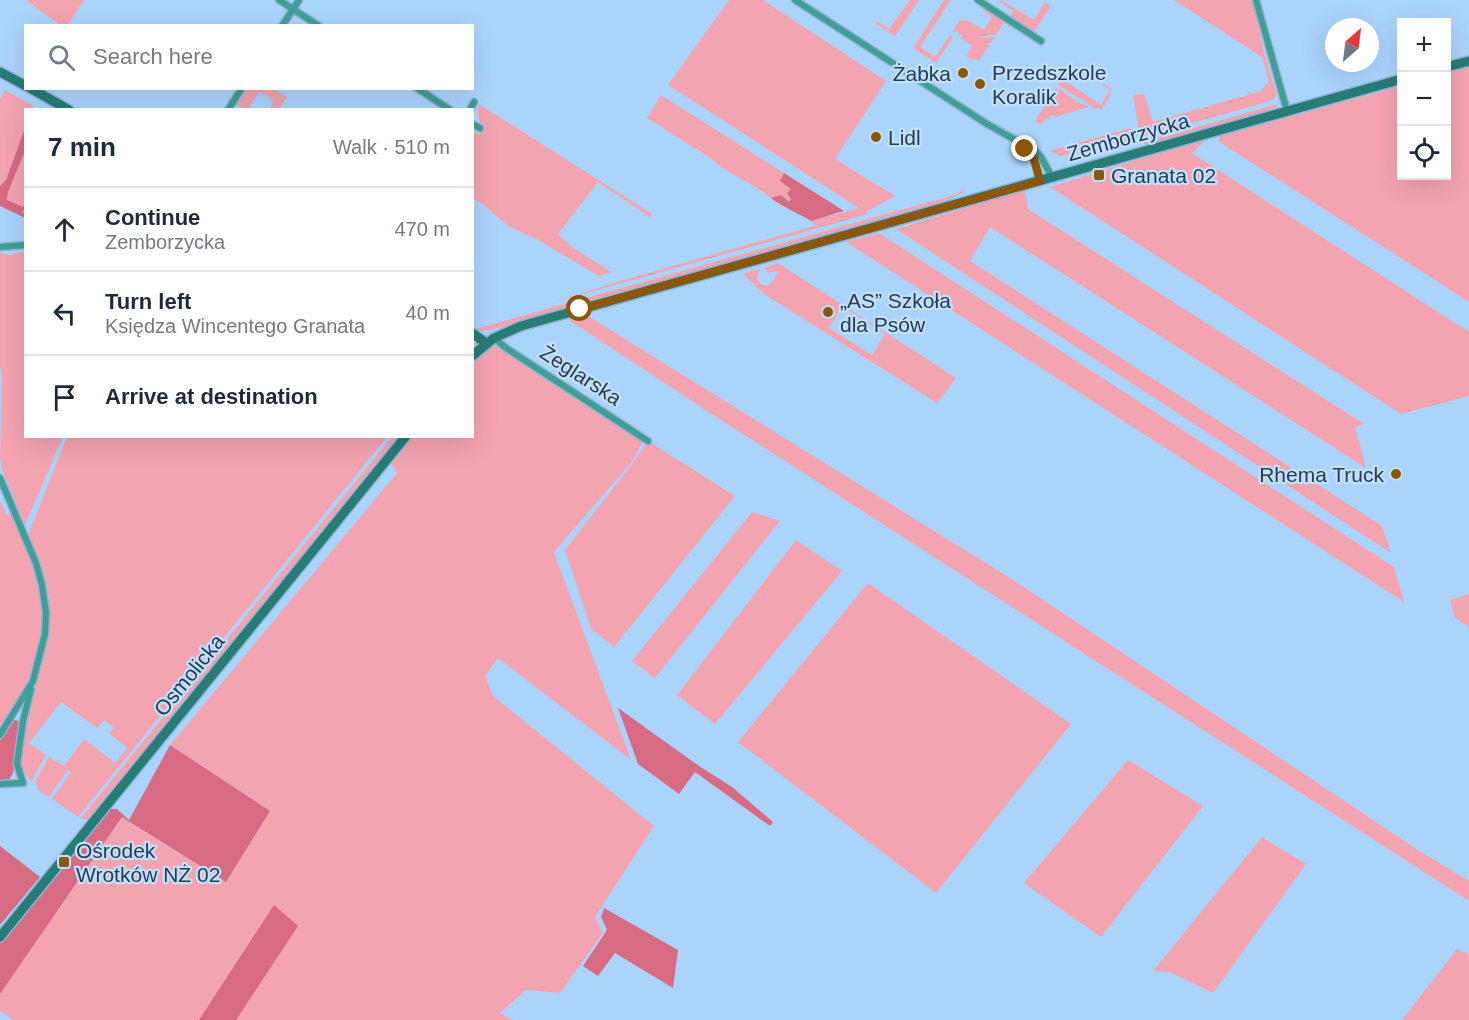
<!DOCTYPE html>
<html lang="en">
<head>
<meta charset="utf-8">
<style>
	body { margin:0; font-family:Arial,sans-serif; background:#f6f6f7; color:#1f2937 }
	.controls { position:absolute; right:18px; top:18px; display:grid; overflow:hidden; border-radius:0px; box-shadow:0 6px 24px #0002 }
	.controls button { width:54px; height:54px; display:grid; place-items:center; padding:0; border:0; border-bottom:2px solid #e0e1e3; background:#fff; color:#1f2937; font:30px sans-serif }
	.compass { position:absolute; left:1325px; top:18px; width:54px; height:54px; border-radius:50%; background:#fff; box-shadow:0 6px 24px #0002; rotate:28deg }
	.stop { position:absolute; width:18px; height:18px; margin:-14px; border:4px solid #8c5608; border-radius:50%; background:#fff }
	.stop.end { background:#8c5608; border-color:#fff; box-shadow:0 2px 6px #0008 }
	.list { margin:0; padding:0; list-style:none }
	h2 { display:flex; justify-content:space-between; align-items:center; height:78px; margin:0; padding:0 24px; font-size:26px }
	h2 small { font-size:20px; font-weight:400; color:#747a83 }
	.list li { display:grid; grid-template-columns:39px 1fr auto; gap:18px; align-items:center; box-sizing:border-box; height:84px; padding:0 24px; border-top:2px solid #e0e1e3 }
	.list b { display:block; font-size:22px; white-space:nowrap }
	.list p { margin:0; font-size:20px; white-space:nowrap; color:#747a83 }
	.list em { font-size:20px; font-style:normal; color:#747a83 }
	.icon { flex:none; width:33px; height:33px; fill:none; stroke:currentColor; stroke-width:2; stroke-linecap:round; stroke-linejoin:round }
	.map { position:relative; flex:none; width:1469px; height:1020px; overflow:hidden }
	.search { position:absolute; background:#fff; box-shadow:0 6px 24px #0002; left:24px; top:24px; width:450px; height:66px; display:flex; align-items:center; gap:15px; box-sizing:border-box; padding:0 21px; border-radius:0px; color:#747a83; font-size:22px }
	.panel { position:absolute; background:#fff; box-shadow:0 6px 24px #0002; left:24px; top:108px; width:450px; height:330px; border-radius:0px }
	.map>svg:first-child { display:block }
</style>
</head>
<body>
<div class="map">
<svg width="1469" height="1020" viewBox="0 0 1469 1020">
	<rect width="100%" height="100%" fill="#abd4fc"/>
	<g fill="#f4a3b1" fill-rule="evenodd">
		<path d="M26,0H84L68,25L61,26Z"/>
		<path d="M729,0H763L886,81L835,159L895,196L866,212L868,214L551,303L624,280L817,225L811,221L859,208L668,85Z"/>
		<path d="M910,0H919L895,36L875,23L877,21L889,29Z"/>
		<path d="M944,0H951L920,47L935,57L950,35L953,37L936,63L913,48Z"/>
		<path d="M1001,0L1034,20L1045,2L1051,6L1033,33L1010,17L1013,11L1000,2Z"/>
		<path d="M1174,0H1253L1262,44L1277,96L1270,101L1140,138L1133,95L1144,94L1153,122L1261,91L1269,81L1262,57Z"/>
		<path d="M984,9L986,11L988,9L1005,20L997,34L979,37L987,38L995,37L990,44L987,43L989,46L979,61L975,58L973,60L966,56L972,46L961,38L962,35L956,31L952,32L959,21L967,20L984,30L992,17L983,11Z"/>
		<path d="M1469,67V302L1218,141L1220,136L1401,86L1402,176H1446L1447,73Z"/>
		<path d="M1061,78L1101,105L1110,90L1102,85L1103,83L1112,89L1109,93L1111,95L1101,110L1097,107L1096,109L1058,85Z"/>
		<path d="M248,88L273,89L287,97L279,109H270L273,102C266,94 269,96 259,92L250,105L252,109H244L237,105Z"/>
		<path d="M1056,88L1060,91V89L1077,102L1089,107L1055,117L1054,115L1050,116V118L1044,120L1041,125L1035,121L1046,104L1047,105L1050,101L1048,100Z"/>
		<path d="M5,90L34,106L32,109L26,110L25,128L6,180L0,186V193V99Z"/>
		<path d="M661,95L784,173L783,177L791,189L790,203L781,195L771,198C754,183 726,174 712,159L647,118Z"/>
		<path d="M479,104L652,214L650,217L598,182L558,234L572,247L611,272L599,276L538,240L508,226L483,204L473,199L472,131L479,134L484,124L480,122L477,110Z"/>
		<path d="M1278,104L1274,111L1151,145L1141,143Z"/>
		<path d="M1131,128L1134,140L1060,156L1049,151Z"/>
		<path d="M1201,140L1203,143L1192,153L1469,332V396L1401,414L1050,187Z"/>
		<path d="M25,151V214L7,201L8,192Z"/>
		<path d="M964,190L965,192L939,204L495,329L482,331L475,329L954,195Z"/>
		<path d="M1025,190L1028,209L1364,424L1355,427L1366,468L990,227L970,261L1382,526L1391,553L896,229Z"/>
		<path d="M879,233L1394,567L1404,602L846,242Z"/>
		<path d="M25,251L26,436L63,437L25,525L2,470L0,456L2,378L0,366V253L10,255Z"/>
		<path d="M778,263L956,378L937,403L764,294L743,274L759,269L757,279L761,284L767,286L775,279L778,272L776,271L769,273L764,268ZM842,306L885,334L872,355L829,328Z"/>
		<path d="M588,316L1018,583L1418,850L1469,881V901L704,409L569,320Z"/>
		<path d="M494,344L645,438L631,463L554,552L631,760L498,658L485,676L493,696L654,826L595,917L603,933L560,993L526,990L500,1013L513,1020H14L0,1011V994L122,817L226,882L270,811L170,745L397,473L389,460L409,437L472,436L473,363Z"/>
		<path d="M67,437H387L78,817L52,799L71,772L68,770L49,797L39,791L35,782L49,757L64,766L84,739L115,763L127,748L109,733L114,728L104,720L97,728L61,702L29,743L46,755L31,782L20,765L27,721L50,623L49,598L45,582L28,535Z"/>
		<path d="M392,437H401L327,527H325L318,534L320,536L89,819H80Z"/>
		<path d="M648,441L735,496L614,647L591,629L565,550L632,464Z"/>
		<path d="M0,501L7,515L12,514C40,579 56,625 22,692C16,705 7,716 0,728Z"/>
		<path d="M752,512L780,521L655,678L632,661Z"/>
		<path d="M796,540L842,571L715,724L677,695Z"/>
		<path d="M868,583L1071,724L936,893L738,742Z"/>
		<path d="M1469,594V627L1455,618L1450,600Z"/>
		<path d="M1128,760L1203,806L1101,937L1024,883Z"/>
		<path d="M1262,837L1306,864L1213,993L1169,972L1153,971Z"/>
		<path d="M1457,949L1469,955V1020H1402Z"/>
	</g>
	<g fill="#d66b83">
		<path d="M25,128V151L8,192L7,200L23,207L25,203V209L22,212L25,214V218L0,206V186L6,180Z"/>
		<path d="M784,173L844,211L811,221C800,214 779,205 771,198L781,195L789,202L791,199L787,193L791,189L780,181Z"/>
		<path d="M618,708L699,766L732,787L773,822L770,826L695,772L679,794L638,764Z"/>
		<path d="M14,720L20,721V725L13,773L9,780L0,781V741Z"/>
		<path d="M170,745L270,811L226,882L122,817L0,994V938L3,940L73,856L108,809H117L129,820Z"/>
		<path d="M0,846L40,877L0,925Z"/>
		<path d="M274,905L298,926L236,1020H199Z"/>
		<path d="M604,908L678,950L673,988L615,953L598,976L583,966L607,930L601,917Z"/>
	</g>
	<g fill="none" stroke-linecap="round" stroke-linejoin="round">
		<defs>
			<g id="street">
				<path d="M279,0L319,26"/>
				<path d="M795,0L987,124L1035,151L1041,157L1052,177"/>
				<path d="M978,0L1041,41"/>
				<path d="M1256,0L1287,111"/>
				<path d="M282,26L299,0"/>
				<path d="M417,88L450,110"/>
				<path d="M228,110L242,88"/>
				<path d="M470,110L474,102"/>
				<path d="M472,124L480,128"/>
				<path d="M1024,148L1034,159L1040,181"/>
				<path d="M0,247L26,245"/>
				<path d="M494,338L506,348L648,441"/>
				<path d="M0,478L36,563L42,585L46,613L45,634L33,681L0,735"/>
				<path d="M0,784L23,783L17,764L23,721L31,689"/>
			</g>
			<g id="secondary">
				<path d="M1446,67L1469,61"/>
				<path d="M0,72L26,86"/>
				<path d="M30,88L69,110"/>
				<path d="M472,333L486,343"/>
				<path d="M472,356L494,338L521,326L1402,79"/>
				<path d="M0,937L406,436"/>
			</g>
		</defs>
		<use href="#street" stroke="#8eb3d6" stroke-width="9"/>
		<use href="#secondary" stroke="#8eb3d6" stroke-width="12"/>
		<use href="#street" stroke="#419e96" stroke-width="6"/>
		<use href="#secondary" stroke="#277c75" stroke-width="9"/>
	</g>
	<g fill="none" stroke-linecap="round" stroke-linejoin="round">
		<path stroke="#8c5608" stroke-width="8" d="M580,309L1040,181L1034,159L1025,149"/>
	</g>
	<g fill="#8c5608" stroke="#c1e0fe" stroke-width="2">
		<circle cx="963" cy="73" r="6"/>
		<circle cx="980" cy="84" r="6"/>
		<circle cx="876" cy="137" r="6"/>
		<rect x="1093" y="169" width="12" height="12" rx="3"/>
		<circle cx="828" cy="312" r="6"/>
		<circle cx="1396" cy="474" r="6"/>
		<rect x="58" y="856" width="12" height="12" rx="3"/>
	</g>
	<g text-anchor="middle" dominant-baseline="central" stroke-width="4.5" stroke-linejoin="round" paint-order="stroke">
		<g font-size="21" fill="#273c50" stroke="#c1e0fe" text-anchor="start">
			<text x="992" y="72">Przedszkole<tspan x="992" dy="24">Koralik</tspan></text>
			<text x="951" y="73" text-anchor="end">Żabka</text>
			<text x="888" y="137">Lidl</text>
			<text x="1111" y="175">Granata 02</text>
			<text x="840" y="300">„AS” Szkoła<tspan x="840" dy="24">dla Psów</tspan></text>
			<text x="1384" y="474" text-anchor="end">Rhema Truck</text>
			<text x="76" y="850">Ośrodek<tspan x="76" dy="24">Wrotków NŻ 02</tspan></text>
		</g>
		<g font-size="21" fill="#273c50" stroke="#c1e0fe">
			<text transform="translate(1128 137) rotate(-16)">Zemborzycka</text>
			<text transform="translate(581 375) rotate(33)">Żeglarska</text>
			<text transform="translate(189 675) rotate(-51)">Osmolicka</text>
		</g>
	</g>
</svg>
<div class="controls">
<button>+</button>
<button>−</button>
<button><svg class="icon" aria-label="locate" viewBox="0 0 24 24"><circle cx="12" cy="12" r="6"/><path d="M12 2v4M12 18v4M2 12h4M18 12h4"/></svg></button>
</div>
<svg class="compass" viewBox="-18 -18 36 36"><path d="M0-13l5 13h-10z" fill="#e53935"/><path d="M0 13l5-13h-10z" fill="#747a83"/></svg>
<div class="stop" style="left:580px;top:309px"></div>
<div class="stop end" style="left:1025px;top:149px"></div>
<div class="search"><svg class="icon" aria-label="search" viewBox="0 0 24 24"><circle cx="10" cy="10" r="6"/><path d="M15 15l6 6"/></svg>Search here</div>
<section class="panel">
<h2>7 min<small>Walk · 510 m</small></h2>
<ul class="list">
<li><svg class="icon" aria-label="ahead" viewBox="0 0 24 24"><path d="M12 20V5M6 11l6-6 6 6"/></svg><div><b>Continue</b><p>Zemborzycka</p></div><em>470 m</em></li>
<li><svg class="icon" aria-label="left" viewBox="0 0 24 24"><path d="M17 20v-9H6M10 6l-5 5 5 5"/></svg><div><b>Turn left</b><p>Księdza Wincentego Granata</p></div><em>40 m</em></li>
<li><svg class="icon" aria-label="arrive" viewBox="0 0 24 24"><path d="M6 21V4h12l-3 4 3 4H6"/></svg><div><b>Arrive at destination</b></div></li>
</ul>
</section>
</div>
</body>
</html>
